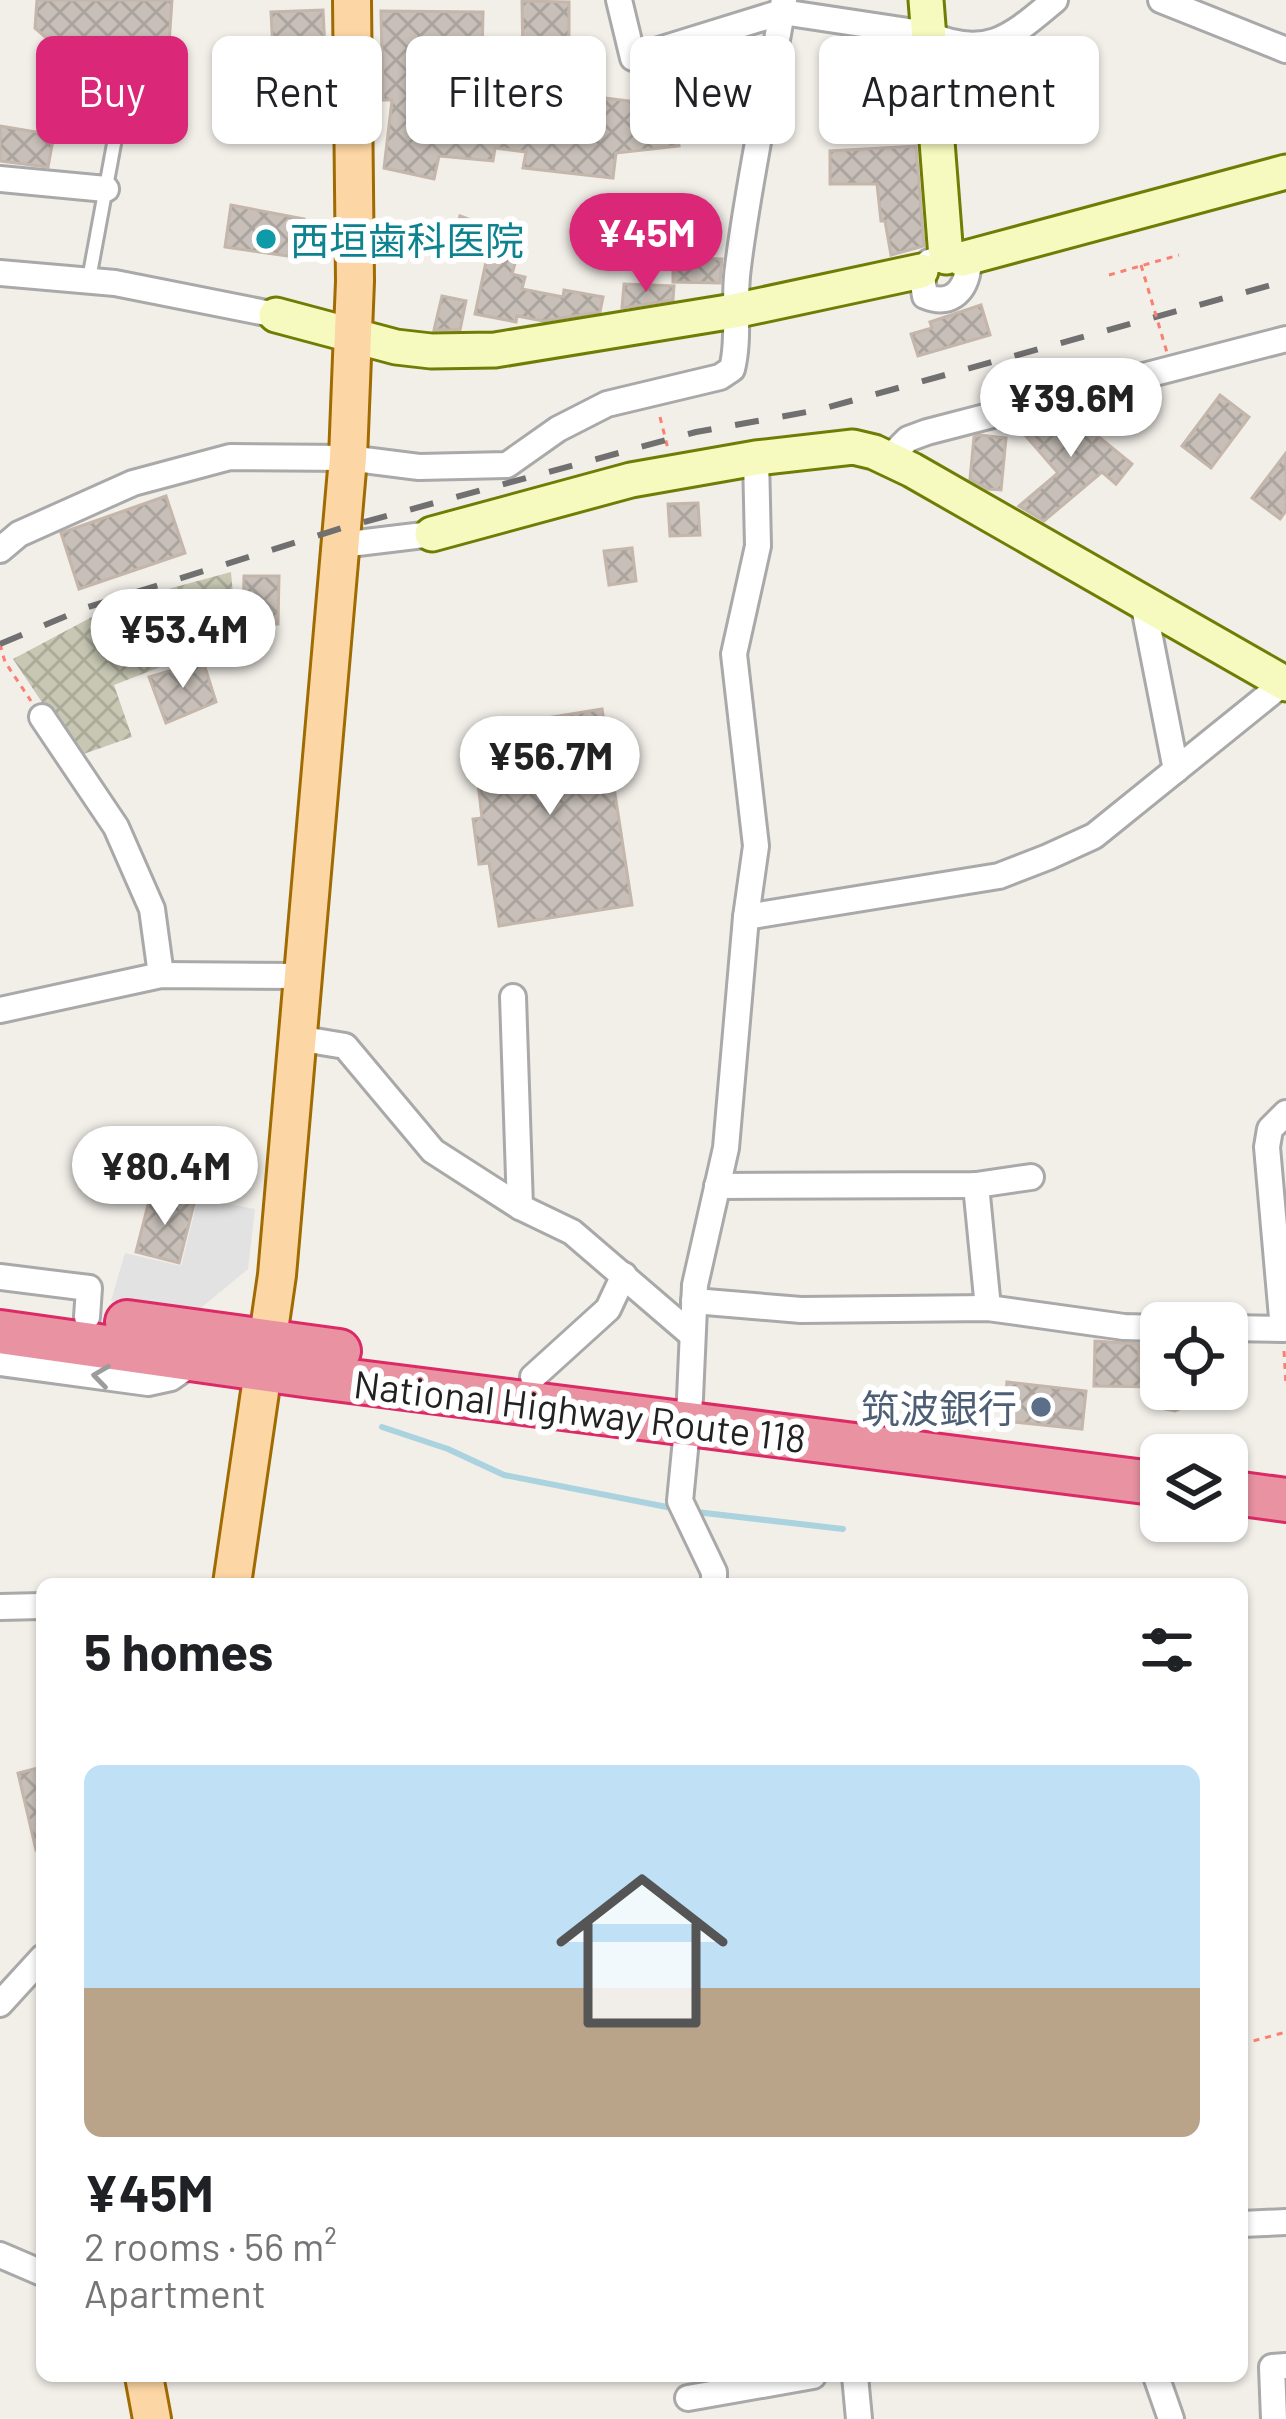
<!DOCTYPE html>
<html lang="en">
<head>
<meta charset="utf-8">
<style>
	:root { --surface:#fff; --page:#f6f6f6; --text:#202124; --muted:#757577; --line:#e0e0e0; --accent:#db2777 }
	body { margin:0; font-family:Barlow,"Noto Sans JP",sans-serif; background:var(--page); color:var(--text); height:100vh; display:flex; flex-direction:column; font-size:45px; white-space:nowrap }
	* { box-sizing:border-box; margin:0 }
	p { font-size:39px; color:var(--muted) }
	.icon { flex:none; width:66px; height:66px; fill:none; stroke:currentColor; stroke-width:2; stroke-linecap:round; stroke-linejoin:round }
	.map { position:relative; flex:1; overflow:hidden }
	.panel { position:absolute; left:36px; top:1578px; width:1212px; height:804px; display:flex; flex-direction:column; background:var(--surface); border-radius:18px; box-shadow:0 3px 9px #0004 }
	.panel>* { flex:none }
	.guide { position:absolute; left:36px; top:36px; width:1215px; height:108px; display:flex; gap:24px }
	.fabs { position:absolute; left:1140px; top:1302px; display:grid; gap:24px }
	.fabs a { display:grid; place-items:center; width:108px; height:108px; border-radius:18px; background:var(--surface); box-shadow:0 3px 9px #0004; font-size:60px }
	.price { position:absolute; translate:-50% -102px; padding:0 27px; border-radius:42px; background:#fff; color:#222; font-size:39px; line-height:78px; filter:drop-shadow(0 3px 6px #0008) }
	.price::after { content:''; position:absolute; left:50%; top:72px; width:36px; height:27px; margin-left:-18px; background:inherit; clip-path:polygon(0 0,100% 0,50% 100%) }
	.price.selected { background:var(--accent); color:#fff }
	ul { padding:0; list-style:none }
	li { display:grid; align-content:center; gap:24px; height:636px; padding:0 48px }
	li+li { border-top:3px solid var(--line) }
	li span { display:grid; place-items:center; height:372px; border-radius:18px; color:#555 }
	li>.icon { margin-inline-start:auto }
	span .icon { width:216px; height:216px; fill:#fffc; stroke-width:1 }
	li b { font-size:51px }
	h2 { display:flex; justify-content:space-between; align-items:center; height:144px; padding:0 48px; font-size:51px }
	.tag { padding:0 42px; border-radius:18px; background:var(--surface); box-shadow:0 3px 9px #0004; font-size:42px; line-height:108px }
	.tag.selected { background:var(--accent); color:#fff }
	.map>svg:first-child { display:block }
	.construction { fill:url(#construction-cross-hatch) }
	.parking { fill:#e2e2e2 }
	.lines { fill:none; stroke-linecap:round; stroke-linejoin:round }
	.stream { stroke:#aad3df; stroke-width:6 }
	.building { fill:url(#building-cross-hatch); stroke:#c4b6ab; stroke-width:3 }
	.lane-casing { stroke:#a9a9a9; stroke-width:18 }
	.street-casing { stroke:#a9a9a9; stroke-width:30 }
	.secondary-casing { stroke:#707d05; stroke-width:39 }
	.primary-casing { stroke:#a06b00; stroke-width:42 }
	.highway-casing { stroke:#dc2a67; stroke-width:48 }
	.path { stroke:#fa8072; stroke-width:3; stroke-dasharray:6 6; stroke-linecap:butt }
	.lane { stroke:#fff; stroke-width:12 }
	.street { stroke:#fff; stroke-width:24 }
	.secondary { stroke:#f7fabf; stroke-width:33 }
	.primary { stroke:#fcd6a4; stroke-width:36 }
	.highway { stroke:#e892a2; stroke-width:42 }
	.rail { stroke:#707070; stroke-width:6; stroke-dasharray:24 24; stroke-linecap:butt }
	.path-bridge { stroke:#fa8072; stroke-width:3; stroke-dasharray:6 6; stroke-linecap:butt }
	.oneway { stroke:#9c9c9c }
	.culture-dot { fill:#0f9aa8; stroke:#fff; stroke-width:4.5 }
	.service-dot { fill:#5c6f8a; stroke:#fff; stroke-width:4.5 }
	.labels { text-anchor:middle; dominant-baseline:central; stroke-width:12; stroke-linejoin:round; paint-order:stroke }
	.culture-label { font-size:39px; fill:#0d838f; stroke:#fff; text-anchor:start }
	.service-label { font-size:39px; fill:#4e5e75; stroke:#fff; text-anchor:end }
	.street-label { font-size:39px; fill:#222; stroke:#fff }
</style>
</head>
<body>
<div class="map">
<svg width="1286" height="2419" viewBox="0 0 1286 2419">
	<defs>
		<pattern id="construction-cross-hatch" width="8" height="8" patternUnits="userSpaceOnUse" patternTransform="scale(3)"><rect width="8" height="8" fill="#c7c7b4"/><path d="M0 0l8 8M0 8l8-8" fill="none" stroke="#abab9a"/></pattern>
		<pattern id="building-cross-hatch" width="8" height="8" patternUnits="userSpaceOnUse" patternTransform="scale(3)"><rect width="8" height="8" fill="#c7bfb8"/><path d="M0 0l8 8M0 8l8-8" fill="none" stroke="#aba49e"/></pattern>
	</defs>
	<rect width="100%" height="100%" fill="#f2efe9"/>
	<path class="construction" d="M231 572 238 649 204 650 114 685 132 737 78 756 13 659 120 602Z"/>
	<path class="parking" d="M198 1198 255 1209 248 1269 196 1312 153 1310 111 1301 125 1253 181 1266Z"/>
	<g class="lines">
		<g class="stream">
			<path d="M382 1427 448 1449 504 1475 677 1509"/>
			<path d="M696 1512 843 1529"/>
		</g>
	</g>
	<g class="building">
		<path d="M37 0H172L167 73 81 68 35 28Z"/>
		<path d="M522 1 569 2V65L516 87 637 102 636 95 672 90 679 146 616 153 613 178 523 168 526 152 495 148 493 161 439 156 434 179 384 168 392 100H383L381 11 483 12 482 59H523Z"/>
		<path d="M323 10 326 69H330L329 102 269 98 271 80 303 83 304 49 273 51 271 12Z"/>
		<path d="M737 85 739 114 713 116 711 87Z"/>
		<path d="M0 126 54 135 48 167 0 161Z"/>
		<path d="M916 146 924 246 891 255 885 221H881L877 184H830V151Z"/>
		<path d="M231 205 304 219 302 231 315 260 225 247Z"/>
		<path d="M460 216 522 239 512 274 525 277 522 289 563 297 564 290 603 297 600 312 543 321 517 316 516 322 475 314 487 257 452 247Z"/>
		<path d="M673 258 722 259 720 283 673 282Z"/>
		<path d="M624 284 674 286 673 300 622 308Z"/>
		<path d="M442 296 466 301 460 330H434Z"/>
		<path d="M981 305 990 335 918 356 911 334 932 328 930 322Z"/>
		<path d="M1220 395 1249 417 1211 468 1182 446Z"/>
		<path d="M1090 410 1094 433 1132 464 1116 484 1102 472 1044 521 1019 506 1058 473 1024 434 1041 420Z"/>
		<path d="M980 435 1006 438 1001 490 988 489 970 479 974 437Z"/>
		<path d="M1286 453V511L1280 519 1252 498Z"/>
		<path d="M166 496 185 553 79 589 61 533Z"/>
		<path d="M698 503 700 535 670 536 668 504Z"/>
		<path d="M632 548 636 581 609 585 604 551Z"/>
		<path d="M244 576H279L278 624H243Z"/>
		<path d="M203 661 216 702 166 723 149 677Z"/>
		<path d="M602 709 632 905 499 926 489 863 479 864 473 819 482 818 472 730Z"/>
		<path d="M151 1193 194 1204 179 1263 136 1252Z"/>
		<path d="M1095 1341 1139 1344V1361L1161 1351V1387L1094 1386Z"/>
		<path d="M1007 1382 1086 1391 1082 1429 1003 1421Z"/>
		<path d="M1155 1389H1203L1194 1402 1175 1411 1155 1407Z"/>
		<path d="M42 1767V1849L36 1850 18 1773Z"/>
	</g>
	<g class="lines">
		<defs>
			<path id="lane" d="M89 279 116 133"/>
			<g id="street">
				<path d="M619 0 633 58 782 12 928 34C987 60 1012 36 1055 0"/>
				<path d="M1161 0 1286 50"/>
				<path d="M0 179 106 189"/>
				<path d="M946 257 962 259 968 270C964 293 949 306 925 296L921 271 929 262Z"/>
				<path d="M0 273 115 283 276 315"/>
				<path d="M889 458 908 439 927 432 1286 339"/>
				<path d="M341 545 432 534"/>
				<path d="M0 550 19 534 133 483 230 457 348 458 419 467 507 465 558 429 607 404 720 377 732 369C740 337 733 301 738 267 749 178 769 89 784 0"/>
				<path d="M1143 602 1176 770"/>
				<path d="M42 717 116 827 152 909 161 975"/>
				<path d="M746 917 999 876 1048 857 1094 836 1286 681"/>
				<path d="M513 997 520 1207"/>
				<path d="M0 1010 161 975 302 976"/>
				<path d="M297 1038 345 1046 433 1151 520 1207 572 1232 692 1335"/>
				<path d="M976 1185 988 1308"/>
				<path d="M717 1186 976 1185 1031 1177"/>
				<path d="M0 1277 89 1288 87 1317"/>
				<path d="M694 1301 801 1310 988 1308 1124 1327 1161 1328"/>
				<path d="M1227 1328 1283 1329 1267 1147 1270 1129 1286 1113"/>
				<path d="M0 1363 148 1383 171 1378 194 1362"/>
				<path d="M533 1377 608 1309 624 1275"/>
				<path d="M714 1584V1572L680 1501 690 1398 695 1285 726 1148 746 917 756 846 734 654 758 546 756 458"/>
				<path d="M0 1607 42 1606"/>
				<path d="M0 2004 42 1958"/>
				<path d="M1242 2224 1286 2222"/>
				<path d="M0 2255 42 2273"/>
				<path d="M855 2376 859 2419"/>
				<path d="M1156 2376 1171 2419"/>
				<path d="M688 2398 813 2376"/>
				<path d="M1274 2419 1272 2367 1286 2366"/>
			</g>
			<g id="secondary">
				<path d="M926 0 946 257"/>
				<path d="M962 259 1286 172"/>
				<path d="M276 315 396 347 431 351 495 350 734 311 921 271"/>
				<path d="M432 534 631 480 756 458 853 447 874 452 912 470 1286 684"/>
			</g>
			<g id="primary">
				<path d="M232 1584 277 1275 348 458 355 281 352 0"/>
				<path d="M144 2376 152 2419"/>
			</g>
			<g id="highway">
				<path d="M127 1322 339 1351"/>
				<path d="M0 1332 311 1376 1161 1484"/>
				<path d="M1227 1492 1286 1500"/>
			</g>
		</defs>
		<use href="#lane" class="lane-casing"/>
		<use href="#street" class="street-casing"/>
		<use href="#secondary" class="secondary-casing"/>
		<use href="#primary" class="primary-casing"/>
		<use href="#highway" class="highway-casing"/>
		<g class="path">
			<path d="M1109 275 1179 255"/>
			<path d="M660 417 668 449"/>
			<path d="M0 644 5 662 31 701"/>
			<path d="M1284 1351 1286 1385"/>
			<path d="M1242 2044 1286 2032"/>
		</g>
		<use href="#lane" class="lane"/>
		<use href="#street" class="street"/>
		<use href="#secondary" class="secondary"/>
		<use href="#primary" class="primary"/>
		<use href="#highway" class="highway"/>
		<path class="rail" d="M0 644 85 608 342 528 696 432 818 410 1286 281"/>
		<path class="path-bridge" d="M1141 265 1168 356"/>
	</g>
	<defs><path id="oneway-chevron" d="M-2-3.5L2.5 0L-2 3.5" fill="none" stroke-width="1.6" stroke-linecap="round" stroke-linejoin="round" transform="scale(3)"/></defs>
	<use class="oneway" href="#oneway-chevron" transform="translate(101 1376) rotate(-172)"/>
	<circle class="culture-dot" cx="266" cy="239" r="12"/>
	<circle class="service-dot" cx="1041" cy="1407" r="12"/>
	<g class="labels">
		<g class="culture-label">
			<text x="290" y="239">西垣歯科医院</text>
		</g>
		<g class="service-label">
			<text x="1017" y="1407">筑波銀行</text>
		</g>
		<g class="street-label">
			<text transform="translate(580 1410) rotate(7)">National Highway Route 118</text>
		</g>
	</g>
</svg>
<div class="fabs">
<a><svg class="icon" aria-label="locate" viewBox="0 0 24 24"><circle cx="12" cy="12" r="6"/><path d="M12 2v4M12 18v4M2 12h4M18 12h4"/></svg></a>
<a><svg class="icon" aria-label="layers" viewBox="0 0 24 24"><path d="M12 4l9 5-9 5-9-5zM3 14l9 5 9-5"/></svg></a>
</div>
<b class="price selected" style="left:646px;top:295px">¥45M</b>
<b class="price" style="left:1071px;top:460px">¥39.6M</b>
<b class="price" style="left:183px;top:691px">¥53.4M</b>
<b class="price" style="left:550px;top:818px">¥56.7M</b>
<b class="price" style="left:165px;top:1228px">¥80.4M</b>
<div class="guide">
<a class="tag selected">Buy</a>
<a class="tag">Rent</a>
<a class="tag">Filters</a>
<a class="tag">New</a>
<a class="tag">Apartment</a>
</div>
<section class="panel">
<h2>5 homes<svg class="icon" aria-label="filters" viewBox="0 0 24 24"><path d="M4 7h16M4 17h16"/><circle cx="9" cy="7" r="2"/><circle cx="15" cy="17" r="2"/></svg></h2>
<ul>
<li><span style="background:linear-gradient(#bfe0f5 60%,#b9a48a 0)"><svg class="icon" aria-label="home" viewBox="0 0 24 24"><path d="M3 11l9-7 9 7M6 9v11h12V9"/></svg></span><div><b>¥45M</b><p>2 rooms · 56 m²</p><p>Apartment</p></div></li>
</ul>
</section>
</div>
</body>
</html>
